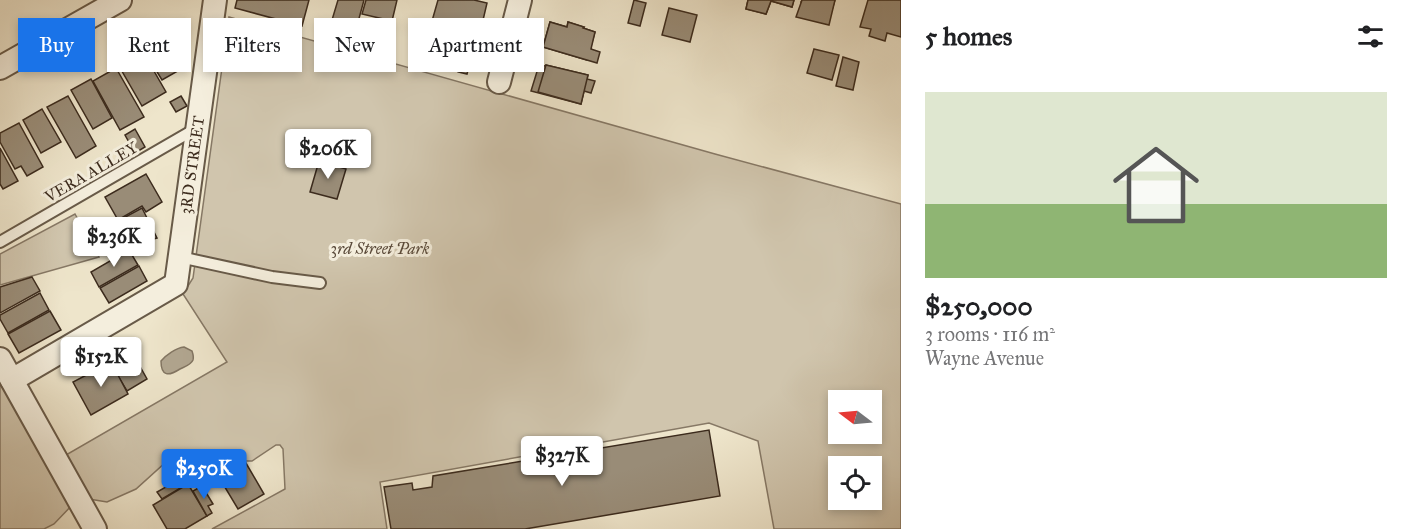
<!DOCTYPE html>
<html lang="en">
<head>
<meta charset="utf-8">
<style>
	:root { --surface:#fff; --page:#f2f2f2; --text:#202124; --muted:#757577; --accent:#1a73e8 }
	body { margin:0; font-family:"IM FELL Great Primer",serif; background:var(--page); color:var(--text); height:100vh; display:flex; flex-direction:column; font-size:22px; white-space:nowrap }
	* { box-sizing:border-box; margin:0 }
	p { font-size:20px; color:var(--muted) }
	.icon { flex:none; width:33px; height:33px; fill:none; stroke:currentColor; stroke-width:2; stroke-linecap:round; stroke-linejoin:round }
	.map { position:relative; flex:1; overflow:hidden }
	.side { display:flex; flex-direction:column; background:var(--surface); width:510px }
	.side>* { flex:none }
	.hud { position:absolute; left:18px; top:18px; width:570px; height:54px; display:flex; gap:12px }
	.needle { width:39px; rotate:286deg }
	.fabs { position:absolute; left:828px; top:390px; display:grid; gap:12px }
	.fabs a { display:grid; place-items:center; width:54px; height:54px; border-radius:0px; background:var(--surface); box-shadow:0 3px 9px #0003; font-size:30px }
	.price { position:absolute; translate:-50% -51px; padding:0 14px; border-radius:6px; background:#fff; color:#222; font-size:20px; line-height:39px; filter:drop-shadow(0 2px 3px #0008) }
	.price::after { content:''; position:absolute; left:50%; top:36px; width:18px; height:14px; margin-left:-9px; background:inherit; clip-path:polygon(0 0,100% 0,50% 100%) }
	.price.on { background:var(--accent); color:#fff }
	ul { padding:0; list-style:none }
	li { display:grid; align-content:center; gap:12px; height:318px; padding:0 24px }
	li span { display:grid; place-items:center; height:186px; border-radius:0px; color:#555 }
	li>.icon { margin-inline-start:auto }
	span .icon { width:108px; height:108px; fill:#fffc; stroke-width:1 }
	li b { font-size:26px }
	h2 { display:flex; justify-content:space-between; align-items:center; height:72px; padding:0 24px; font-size:26px }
	.pill { padding:0 21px; border-radius:0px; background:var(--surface); box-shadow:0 3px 9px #0003; font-size:21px; line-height:54px }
	.pill.on { background:var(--accent); color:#fff }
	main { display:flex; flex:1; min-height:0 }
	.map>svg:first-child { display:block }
	.green { fill:#d0c5ad; stroke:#867865; stroke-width:1.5; fill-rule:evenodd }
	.water { fill:#b1a690; stroke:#827562; stroke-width:1.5 }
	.building { fill:#998c77; stroke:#3c2b1d; stroke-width:1.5 }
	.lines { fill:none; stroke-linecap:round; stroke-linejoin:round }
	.service-casing { stroke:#685a48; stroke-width:14 }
	.minor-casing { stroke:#685a48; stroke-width:26 }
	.service { stroke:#f4eedd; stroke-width:10 }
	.minor { stroke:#f4eedd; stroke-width:22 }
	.labels { text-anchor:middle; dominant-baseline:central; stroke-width:6; stroke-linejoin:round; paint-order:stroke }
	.street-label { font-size:16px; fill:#3c2b1d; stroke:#f4eedd }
	.park-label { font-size:16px; font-style:italic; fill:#5a4a3a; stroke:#f4eedd }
</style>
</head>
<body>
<main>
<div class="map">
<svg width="901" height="529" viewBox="0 0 901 529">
	<rect width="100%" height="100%" fill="#eee5cb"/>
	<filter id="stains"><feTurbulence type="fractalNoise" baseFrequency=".00333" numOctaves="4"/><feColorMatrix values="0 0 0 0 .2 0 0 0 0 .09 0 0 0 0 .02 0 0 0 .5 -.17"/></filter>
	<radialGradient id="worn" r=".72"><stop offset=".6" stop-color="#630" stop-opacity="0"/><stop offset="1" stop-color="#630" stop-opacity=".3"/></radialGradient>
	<g class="green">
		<path d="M229 17 715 154 901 204V529H774L758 441 709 423 380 482 387 529H212L285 489 283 449 280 445H276L252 461H218L201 452 166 462 136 489 107 502 83 498 59 459 227 362 183 294 193 278ZM838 400H872V434H838ZM838 466H872V500H838Z"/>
		<path d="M75 214 99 257 0 285V254Z"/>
		<path d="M0 367 75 502 54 524 44 529H0Z"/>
	</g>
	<path class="water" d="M184 347 192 351C193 354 194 357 193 360 191 365 184 367 180 369 169 376 161 377 161 361 166 355 176 348 184 347Z"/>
	<g class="building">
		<path d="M237 0H309L302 26 235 8Z"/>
		<path d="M338 0H364L354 37 329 30Z"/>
		<path d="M366 0H397L392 21 362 14Z"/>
		<path d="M438 0H474L487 3 480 33 432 21Z"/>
		<path d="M634 0 646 3 640 26 628 23Z"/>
		<path d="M748 0H794L792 7 771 1 766 14 746 9Z"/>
		<path d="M748 0H794L792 7 771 1 766 14 746 9Z"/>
		<path d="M802 0H835L832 10 801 2Z"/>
		<path d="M802 0H835L829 25 796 17Z"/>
		<path d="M868 0H901V37L887 33 885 41 869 36 871 29 860 27Z"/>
		<path d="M669 8 697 15 690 42 662 35Z"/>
		<path d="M550 22 567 27 568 22 584 27 583 28 595 32 587 60 543 47Z"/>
		<path d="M550 22 567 27 568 22 584 27 583 28 595 32 591 49 600 52 597 63 543 47Z"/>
		<path d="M168 27 190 64 162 80 140 44Z"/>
		<path d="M427 29 466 39 458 70 418 60Z"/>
		<path d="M427 29 466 39 465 44 474 47 467 74 458 72V70L418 60 419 56 412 55 416 39 424 40Z"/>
		<path d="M814 49 839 55 832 80 807 73Z"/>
		<path d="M143 52 166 92 142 106 119 66Z"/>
		<path d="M843 57 859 62 853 90 836 86Z"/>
		<path d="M539 65 545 66 546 65 588 75 587 79 595 81 591 93 584 91 581 104 531 91Z"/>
		<path d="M546 65 588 75 581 104 538 92Z"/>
		<path d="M116 68 144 117 120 130 93 81Z"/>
		<path d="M91 79 112 118 93 129 71 90Z"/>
		<path d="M68 96 96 146 76 158 47 107Z"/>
		<path d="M181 96 187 106 176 112 170 102Z"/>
		<path d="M42 109 61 142 41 153 23 120Z"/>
		<path d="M19 123 43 167 27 176 21 166 15 169 0 142V133Z"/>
		<path d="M135 129 145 147 135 153 125 135Z"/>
		<path d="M0 148 18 181 3 189 0 184Z"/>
		<path d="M319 161 346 169 337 199 310 192Z"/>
		<path d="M146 174 162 202 146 212 142 206 118 220 105 197Z"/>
		<path d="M142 208 157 238 112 251 101 230Z"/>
		<path d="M129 250 138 265 99 287 91 272Z"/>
		<path d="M139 266 147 281 109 303 100 288Z"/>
		<path d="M32 277 40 291 0 313V287Z"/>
		<path d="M40 293 49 310 8 333 0 319V315Z"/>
		<path d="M50 311 61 330 19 353 8 334Z"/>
		<path d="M133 354 147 379 127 391 112 366Z"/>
		<path d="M111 362 128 394 91 415 73 382Z"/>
		<path d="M709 430 720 496 525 529H391L384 487 412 483 413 490 432 487 433 476Z"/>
		<path d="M243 458 264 494 238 509 217 474Z"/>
		<path d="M180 479 184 486 162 499 157 492Z"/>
		<path d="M188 484 207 516 185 529H167L153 505Z"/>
		<path d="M202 486 213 504 208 506 212 513 207 516 193 491Z"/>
	</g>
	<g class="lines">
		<defs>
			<g id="service">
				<path d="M0 242 197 128"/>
				<path d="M180 257 272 277 320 283"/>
			</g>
			<g id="minor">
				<path d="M0 68 120 0"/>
				<path d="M499 82 520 0"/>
				<path d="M0 359 95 529"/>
				<path d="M12 380 176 284 215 0"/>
			</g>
		</defs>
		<use href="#service" class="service-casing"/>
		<use href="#minor" class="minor-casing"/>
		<use href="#service" class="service"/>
		<use href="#minor" class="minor"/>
	</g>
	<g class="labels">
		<g class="street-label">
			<text transform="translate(192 165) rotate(-82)">3RD STREET</text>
			<text transform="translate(91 172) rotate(-30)">VERA ALLEY</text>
		</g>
		<g class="park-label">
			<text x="380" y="248">3rd Street Park</text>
		</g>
	</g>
	<rect width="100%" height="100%" filter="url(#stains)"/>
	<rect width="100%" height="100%" fill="url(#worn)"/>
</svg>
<div class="fabs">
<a><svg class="needle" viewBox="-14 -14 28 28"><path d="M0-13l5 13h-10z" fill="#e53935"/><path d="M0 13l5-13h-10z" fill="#757577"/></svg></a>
<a><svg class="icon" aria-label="locate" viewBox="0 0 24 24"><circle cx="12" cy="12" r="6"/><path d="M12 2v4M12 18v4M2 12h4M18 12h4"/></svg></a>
</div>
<b class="price" style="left:328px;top:180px">$206K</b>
<b class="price" style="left:114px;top:268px">$236K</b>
<b class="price" style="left:101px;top:388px">$152K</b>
<b class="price" style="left:562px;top:487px">$327K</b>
<b class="price on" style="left:204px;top:500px">$250K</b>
<div class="hud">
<a class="pill on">Buy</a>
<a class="pill">Rent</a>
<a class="pill">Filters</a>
<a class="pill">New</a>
<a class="pill">Apartment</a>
</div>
</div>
<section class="side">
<h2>5 homes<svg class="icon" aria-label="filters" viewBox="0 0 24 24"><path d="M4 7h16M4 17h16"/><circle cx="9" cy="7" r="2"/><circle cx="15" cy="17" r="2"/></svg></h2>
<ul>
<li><span style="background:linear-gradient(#dfe7d0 60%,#8fb573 0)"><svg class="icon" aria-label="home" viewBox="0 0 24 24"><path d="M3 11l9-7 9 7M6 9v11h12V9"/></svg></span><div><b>$250,000</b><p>3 rooms · 116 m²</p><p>Wayne Avenue</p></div></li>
</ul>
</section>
</main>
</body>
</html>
